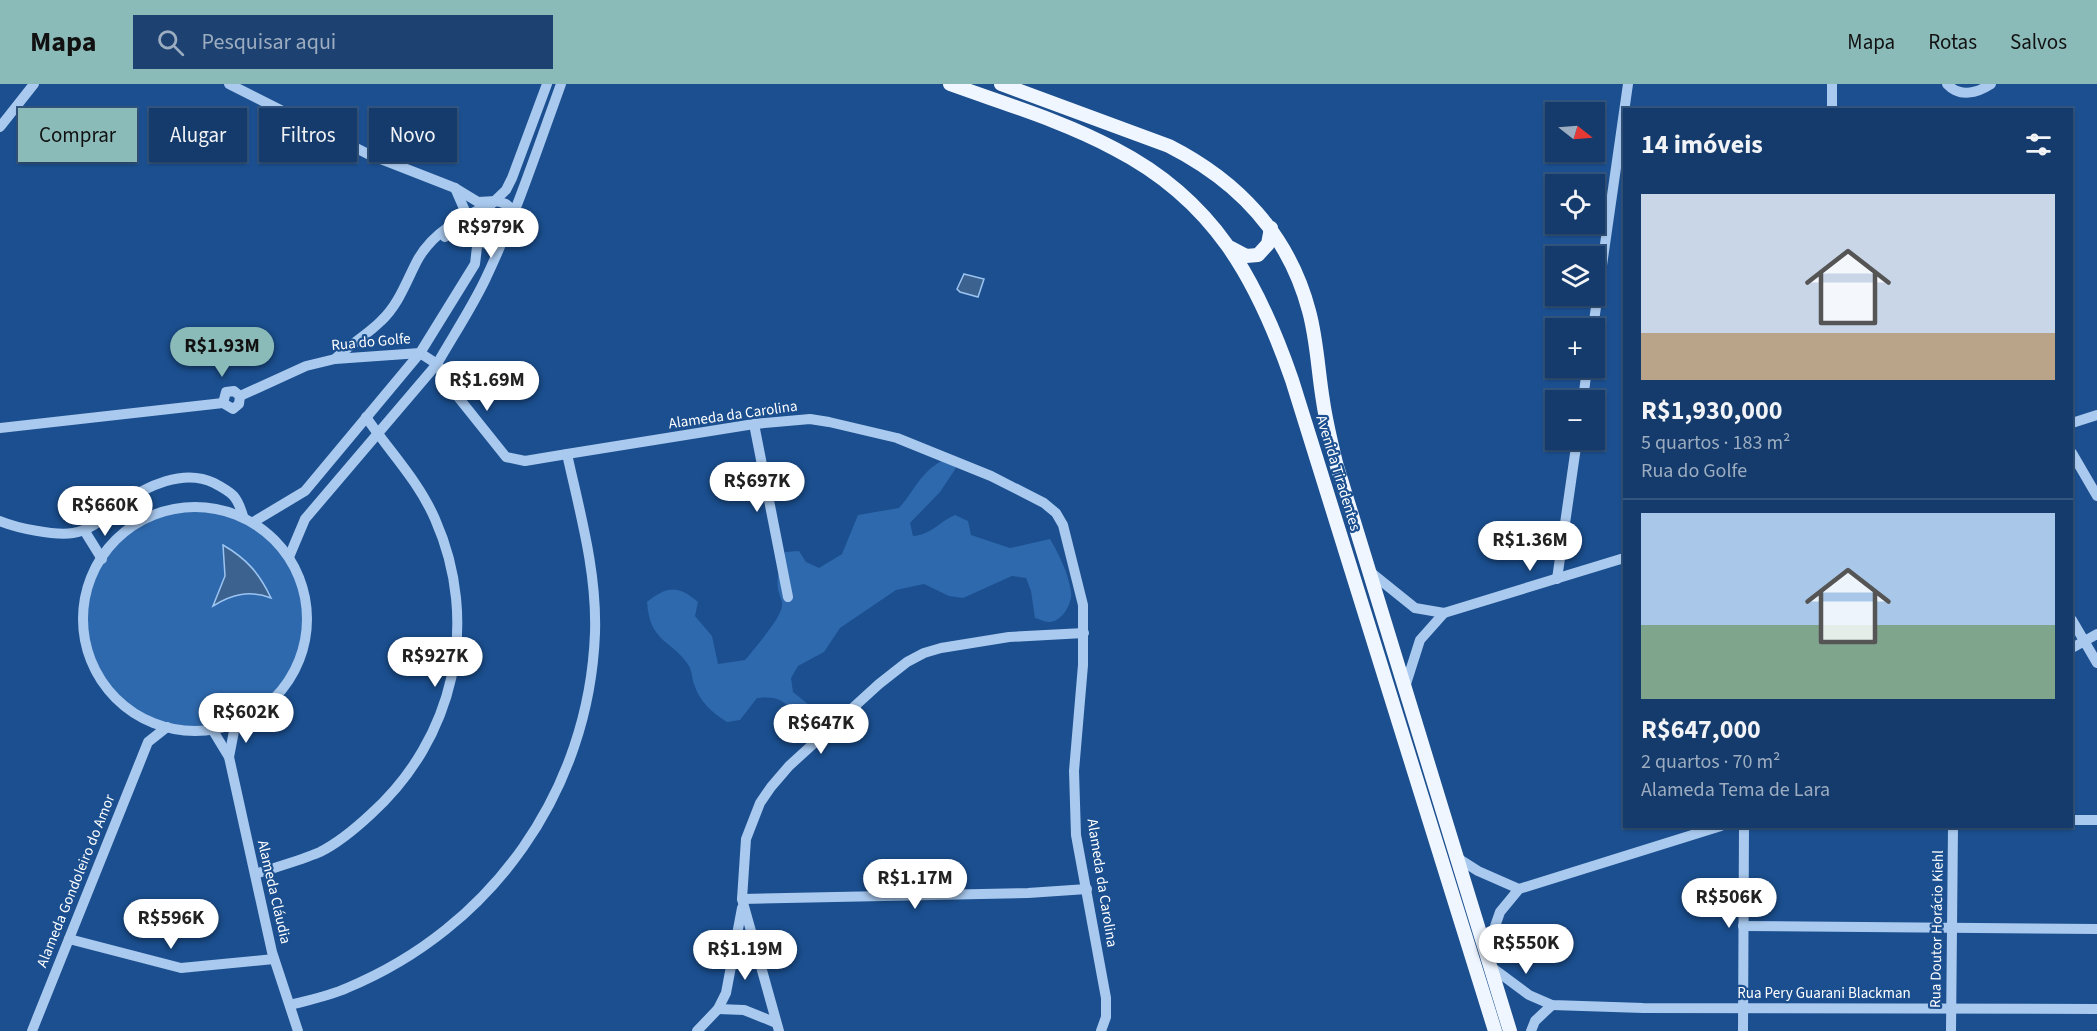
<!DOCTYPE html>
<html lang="pt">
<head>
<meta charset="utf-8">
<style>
	:root { --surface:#143b6b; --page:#1d4271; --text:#f1f3f6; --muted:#9dadc1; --line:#33557e; --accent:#8bbbb9 }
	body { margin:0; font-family:"Source Sans 3",sans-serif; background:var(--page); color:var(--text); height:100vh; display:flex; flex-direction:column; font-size:22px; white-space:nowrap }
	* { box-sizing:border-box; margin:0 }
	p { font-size:20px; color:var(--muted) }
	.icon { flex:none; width:33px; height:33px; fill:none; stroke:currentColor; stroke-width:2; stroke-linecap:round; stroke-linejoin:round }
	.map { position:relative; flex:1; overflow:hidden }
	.panel { position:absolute; left:1623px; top:24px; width:450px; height:720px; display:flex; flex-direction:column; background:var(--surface); border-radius:0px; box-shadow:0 2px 4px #0004,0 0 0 2px var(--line) }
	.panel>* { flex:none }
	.guide { position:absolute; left:18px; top:24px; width:570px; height:54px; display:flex; gap:12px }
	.needle { width:39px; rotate:107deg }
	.fabs { position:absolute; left:1545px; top:18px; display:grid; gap:12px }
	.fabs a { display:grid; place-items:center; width:60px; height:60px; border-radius:0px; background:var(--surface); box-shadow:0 2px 4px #0004,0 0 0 2px var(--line); font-size:30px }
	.price { position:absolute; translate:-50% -51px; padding:0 14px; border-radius:21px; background:#fff; color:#222; font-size:20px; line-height:39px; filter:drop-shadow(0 2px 3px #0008) }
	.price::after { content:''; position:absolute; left:50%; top:36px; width:18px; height:14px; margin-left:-9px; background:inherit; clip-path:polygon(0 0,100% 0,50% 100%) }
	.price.current { background:var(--accent); color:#111 }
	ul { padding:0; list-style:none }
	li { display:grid; align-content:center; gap:12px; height:318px; padding:0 18px }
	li+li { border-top:2px solid var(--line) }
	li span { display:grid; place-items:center; height:186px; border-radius:0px; color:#555 }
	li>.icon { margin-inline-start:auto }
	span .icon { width:108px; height:108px; fill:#fffc; stroke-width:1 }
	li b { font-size:26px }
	h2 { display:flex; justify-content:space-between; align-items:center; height:72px; padding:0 18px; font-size:26px }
	.chip { padding:0 21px; border-radius:0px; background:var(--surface); box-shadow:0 2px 4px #0004,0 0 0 2px var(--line); font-size:21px; line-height:54px }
	.chip.current { background:var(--accent); color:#111 }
	header { display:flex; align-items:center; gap:36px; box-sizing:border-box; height:84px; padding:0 30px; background:var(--accent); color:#111 }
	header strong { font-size:28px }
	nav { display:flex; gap:33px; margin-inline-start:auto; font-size:21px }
	.search { width:420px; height:54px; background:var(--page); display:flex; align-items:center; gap:15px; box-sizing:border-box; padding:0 21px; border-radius:0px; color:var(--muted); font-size:22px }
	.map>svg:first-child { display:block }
	.green { fill:#2e69ad }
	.water { fill:#3c6290; stroke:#9cc4f0; stroke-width:1.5 }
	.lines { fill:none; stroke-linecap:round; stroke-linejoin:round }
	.minor { stroke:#a9c9ee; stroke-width:10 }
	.major { stroke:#f0f6ff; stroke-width:14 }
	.labels { text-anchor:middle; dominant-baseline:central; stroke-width:4.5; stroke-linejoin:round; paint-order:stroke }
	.street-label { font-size:15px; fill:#fff; stroke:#1b4f8f }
</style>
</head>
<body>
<header>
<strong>Mapa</strong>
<div class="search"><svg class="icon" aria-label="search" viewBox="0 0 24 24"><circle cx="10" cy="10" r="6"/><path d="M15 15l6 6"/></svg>Pesquisar aqui</div>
<nav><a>Mapa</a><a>Rotas</a><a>Salvos</a></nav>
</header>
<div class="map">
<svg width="2097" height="947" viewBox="0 0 2097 947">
	<rect width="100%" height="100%" fill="#1b4f8f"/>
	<g class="green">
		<path d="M946 375 956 384 940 408 910 439 913 452C931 451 939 438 955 431L968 437 971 451 1010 464 1050 455C1059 470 1068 489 1071 507 1073 519 1062 538 1049 538 1045 538 1039 535 1035 534L1031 507 1026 494 1012 492 963 514 949 512 924 500 896 506 840 544 824 568 798 582 791 594 793 608 815 626 806 636C782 624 790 611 757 614L740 636 727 638C711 628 700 618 694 600 692 595 692 587 689 582 672 555 650 560 647 518 667 502 678 501 698 518L695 532 712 552 718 580 745 576C754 565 781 534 782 522 783 517 779 511 778 505 776 492 781 480 785 468L799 467 806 478 819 484 842 470 858 431 899 424C915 406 922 385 946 375Z"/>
		<circle cx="195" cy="535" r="108"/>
	</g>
	<g class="water">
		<path d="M964 190 984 195 978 213 960 208 957 205Z"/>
		<path d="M223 461C247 475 259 489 271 514 250 506 232 510 213 522L225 492Z"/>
	</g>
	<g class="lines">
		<g class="minor">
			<path d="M229 0 368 70 455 104 478 118 496 117"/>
			<path d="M1947 0C1960 14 1977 9 1991 0"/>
			<path d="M1832 26V0"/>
			<path d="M0 43 34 0"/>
			<path d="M455 104 469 136"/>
			<path d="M445 153C482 132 474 173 502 157"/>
			<path d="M1593 244 1628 0"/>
			<path d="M335 275C349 261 367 251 381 237 399 220 406 198 417 177 434 145 466 132 497 117L506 120 514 127"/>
			<path d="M240 312 306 282 335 275 420 269 437 280 450 303 506 373 525 377 567 370"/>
			<path d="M1583 316 1587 284"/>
			<path d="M223 319 226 308 234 307 240 312"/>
			<path d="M2072 339 2097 331"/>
			<path d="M754 340 788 513"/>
			<path d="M0 344 223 319 233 325 239 320 240 312"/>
			<path d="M2072 369 2097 412"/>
			<circle cx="195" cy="535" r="112"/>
			<path d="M0 437C17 444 55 452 73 449 92 446 106 432 120 421 146 402 184 384 214 399 233 409 237 412 243 432"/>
			<path d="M255 437 305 407 420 269 475 180 479 146 484 127 506 106 512 94 547 0"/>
			<path d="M84 446 102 475"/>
			<path d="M289 473 305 435 437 280C453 252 471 225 485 196 515 133 537 66 561 0"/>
			<path d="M1369 487 1415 524 1444 529 1624 474"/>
			<path d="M1557 495 1577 356"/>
			<path d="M2072 536 2097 579"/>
			<path d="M2072 564 2097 550"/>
			<path d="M1405 603 1420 556 1444 529"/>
			<path d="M212 645 229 673 272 868 298 947"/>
			<path d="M229 673 235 642"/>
			<path d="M2072 736H2097"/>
			<path d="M1456 773 1478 787 1519 805"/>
			<path d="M255 790C276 783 299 777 320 768 338 759 356 744 371 730 454 655 481 539 435 435 418 396 389 367 366 333"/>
			<path d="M742 815 1028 809 1087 805"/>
			<path d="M1743 842 2097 845"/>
			<path d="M69 855 181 884 274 875"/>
			<path d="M1486 868 1500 828 1519 805 1721 742"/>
			<path d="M1490 882 1529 911 1552 921 1643 924 2097 925"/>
			<path d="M290 921C309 916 329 912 347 904 492 844 589 707 595 549 597 488 580 429 567 370L754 340 810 335 829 338 897 354 991 392 1044 419 1056 429 1063 441 1083 521V581L1074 687 1076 751 1106 914V933L1101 947"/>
			<path d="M718 925 744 926 774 938"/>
			<path d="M32 947 148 658 167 643"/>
			<path d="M697 947 718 925 726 909 742 824"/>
			<path d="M779 947 742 815 746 755 760 719 771 703 789 682 879 600 907 578 924 569 941 564 1009 553 1084 549"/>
			<path d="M1531 947 1535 937 1552 921"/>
			<path d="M1743 947 1744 742"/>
			<path d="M1951 947 1953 742"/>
		</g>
		<g class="major">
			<path d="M950 0C1005 20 1063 37 1115 65 1214 116 1257 195 1292 296L1495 947"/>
			<path d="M1001 0 1169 62C1238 97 1289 151 1309 227 1317 256 1318 287 1323 317 1326 338 1331 358 1336 379L1510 947"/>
			<path d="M1231 164 1246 172 1258 171 1268 160 1271 144"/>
		</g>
	</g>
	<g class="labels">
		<g class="street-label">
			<text transform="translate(371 258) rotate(-5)">Rua do Golfe</text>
			<text transform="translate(733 331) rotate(-8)">Alameda da Carolina</text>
			<text transform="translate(1338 389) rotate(73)">Avenida Tiradentes</text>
			<text transform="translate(76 797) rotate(-68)">Alameda Gondoleiro do Amor</text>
			<text transform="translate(1102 799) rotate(81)">Alameda da Carolina</text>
			<text transform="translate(274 808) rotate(77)">Alameda Cláudia</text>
			<text transform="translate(1937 845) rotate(-89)">Rua Doutor Horácio Kiehl</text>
			<text x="1824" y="909">Rua Pery Guarani Blackman</text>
		</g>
	</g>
</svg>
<div class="fabs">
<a><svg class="needle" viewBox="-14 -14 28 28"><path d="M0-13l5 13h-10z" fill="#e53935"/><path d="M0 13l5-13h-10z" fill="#9dadc1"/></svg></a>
<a><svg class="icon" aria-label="locate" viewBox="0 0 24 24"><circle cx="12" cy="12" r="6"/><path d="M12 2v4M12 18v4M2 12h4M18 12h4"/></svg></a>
<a><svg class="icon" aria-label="layers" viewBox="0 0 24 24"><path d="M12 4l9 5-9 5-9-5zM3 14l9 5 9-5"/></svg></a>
<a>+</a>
<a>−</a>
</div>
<b class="price" style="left:491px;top:175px">R$979K</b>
<b class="price current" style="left:222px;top:294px">R$1.93M</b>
<b class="price" style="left:487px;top:328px">R$1.69M</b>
<b class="price" style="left:757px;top:429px">R$697K</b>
<b class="price" style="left:105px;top:453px">R$660K</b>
<b class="price" style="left:1530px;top:488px">R$1.36M</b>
<b class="price" style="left:435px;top:604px">R$927K</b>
<b class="price" style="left:246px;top:660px">R$602K</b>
<b class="price" style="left:821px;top:671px">R$647K</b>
<b class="price" style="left:915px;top:826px">R$1.17M</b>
<b class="price" style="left:1729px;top:845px">R$506K</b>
<b class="price" style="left:171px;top:866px">R$596K</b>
<b class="price" style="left:1526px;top:891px">R$550K</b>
<b class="price" style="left:745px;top:897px">R$1.19M</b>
<div class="guide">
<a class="chip current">Comprar</a>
<a class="chip">Alugar</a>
<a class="chip">Filtros</a>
<a class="chip">Novo</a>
</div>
<section class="panel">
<h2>14 imóveis<svg class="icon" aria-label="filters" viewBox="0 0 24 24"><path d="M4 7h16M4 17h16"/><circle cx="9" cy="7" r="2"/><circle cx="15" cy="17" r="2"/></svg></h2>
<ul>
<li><span style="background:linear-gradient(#c9d6e8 75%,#b9a48a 0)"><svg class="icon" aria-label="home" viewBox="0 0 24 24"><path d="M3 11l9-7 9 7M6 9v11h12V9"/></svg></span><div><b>R$1,930,000</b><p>5 quartos · 183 m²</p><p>Rua do Golfe</p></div></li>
<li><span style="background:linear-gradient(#a9c7e8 60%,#7fa58c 0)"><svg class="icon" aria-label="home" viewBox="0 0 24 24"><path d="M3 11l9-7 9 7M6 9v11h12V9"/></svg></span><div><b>R$647,000</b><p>2 quartos · 70 m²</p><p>Alameda Tema de Lara</p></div></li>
</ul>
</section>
</div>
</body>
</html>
